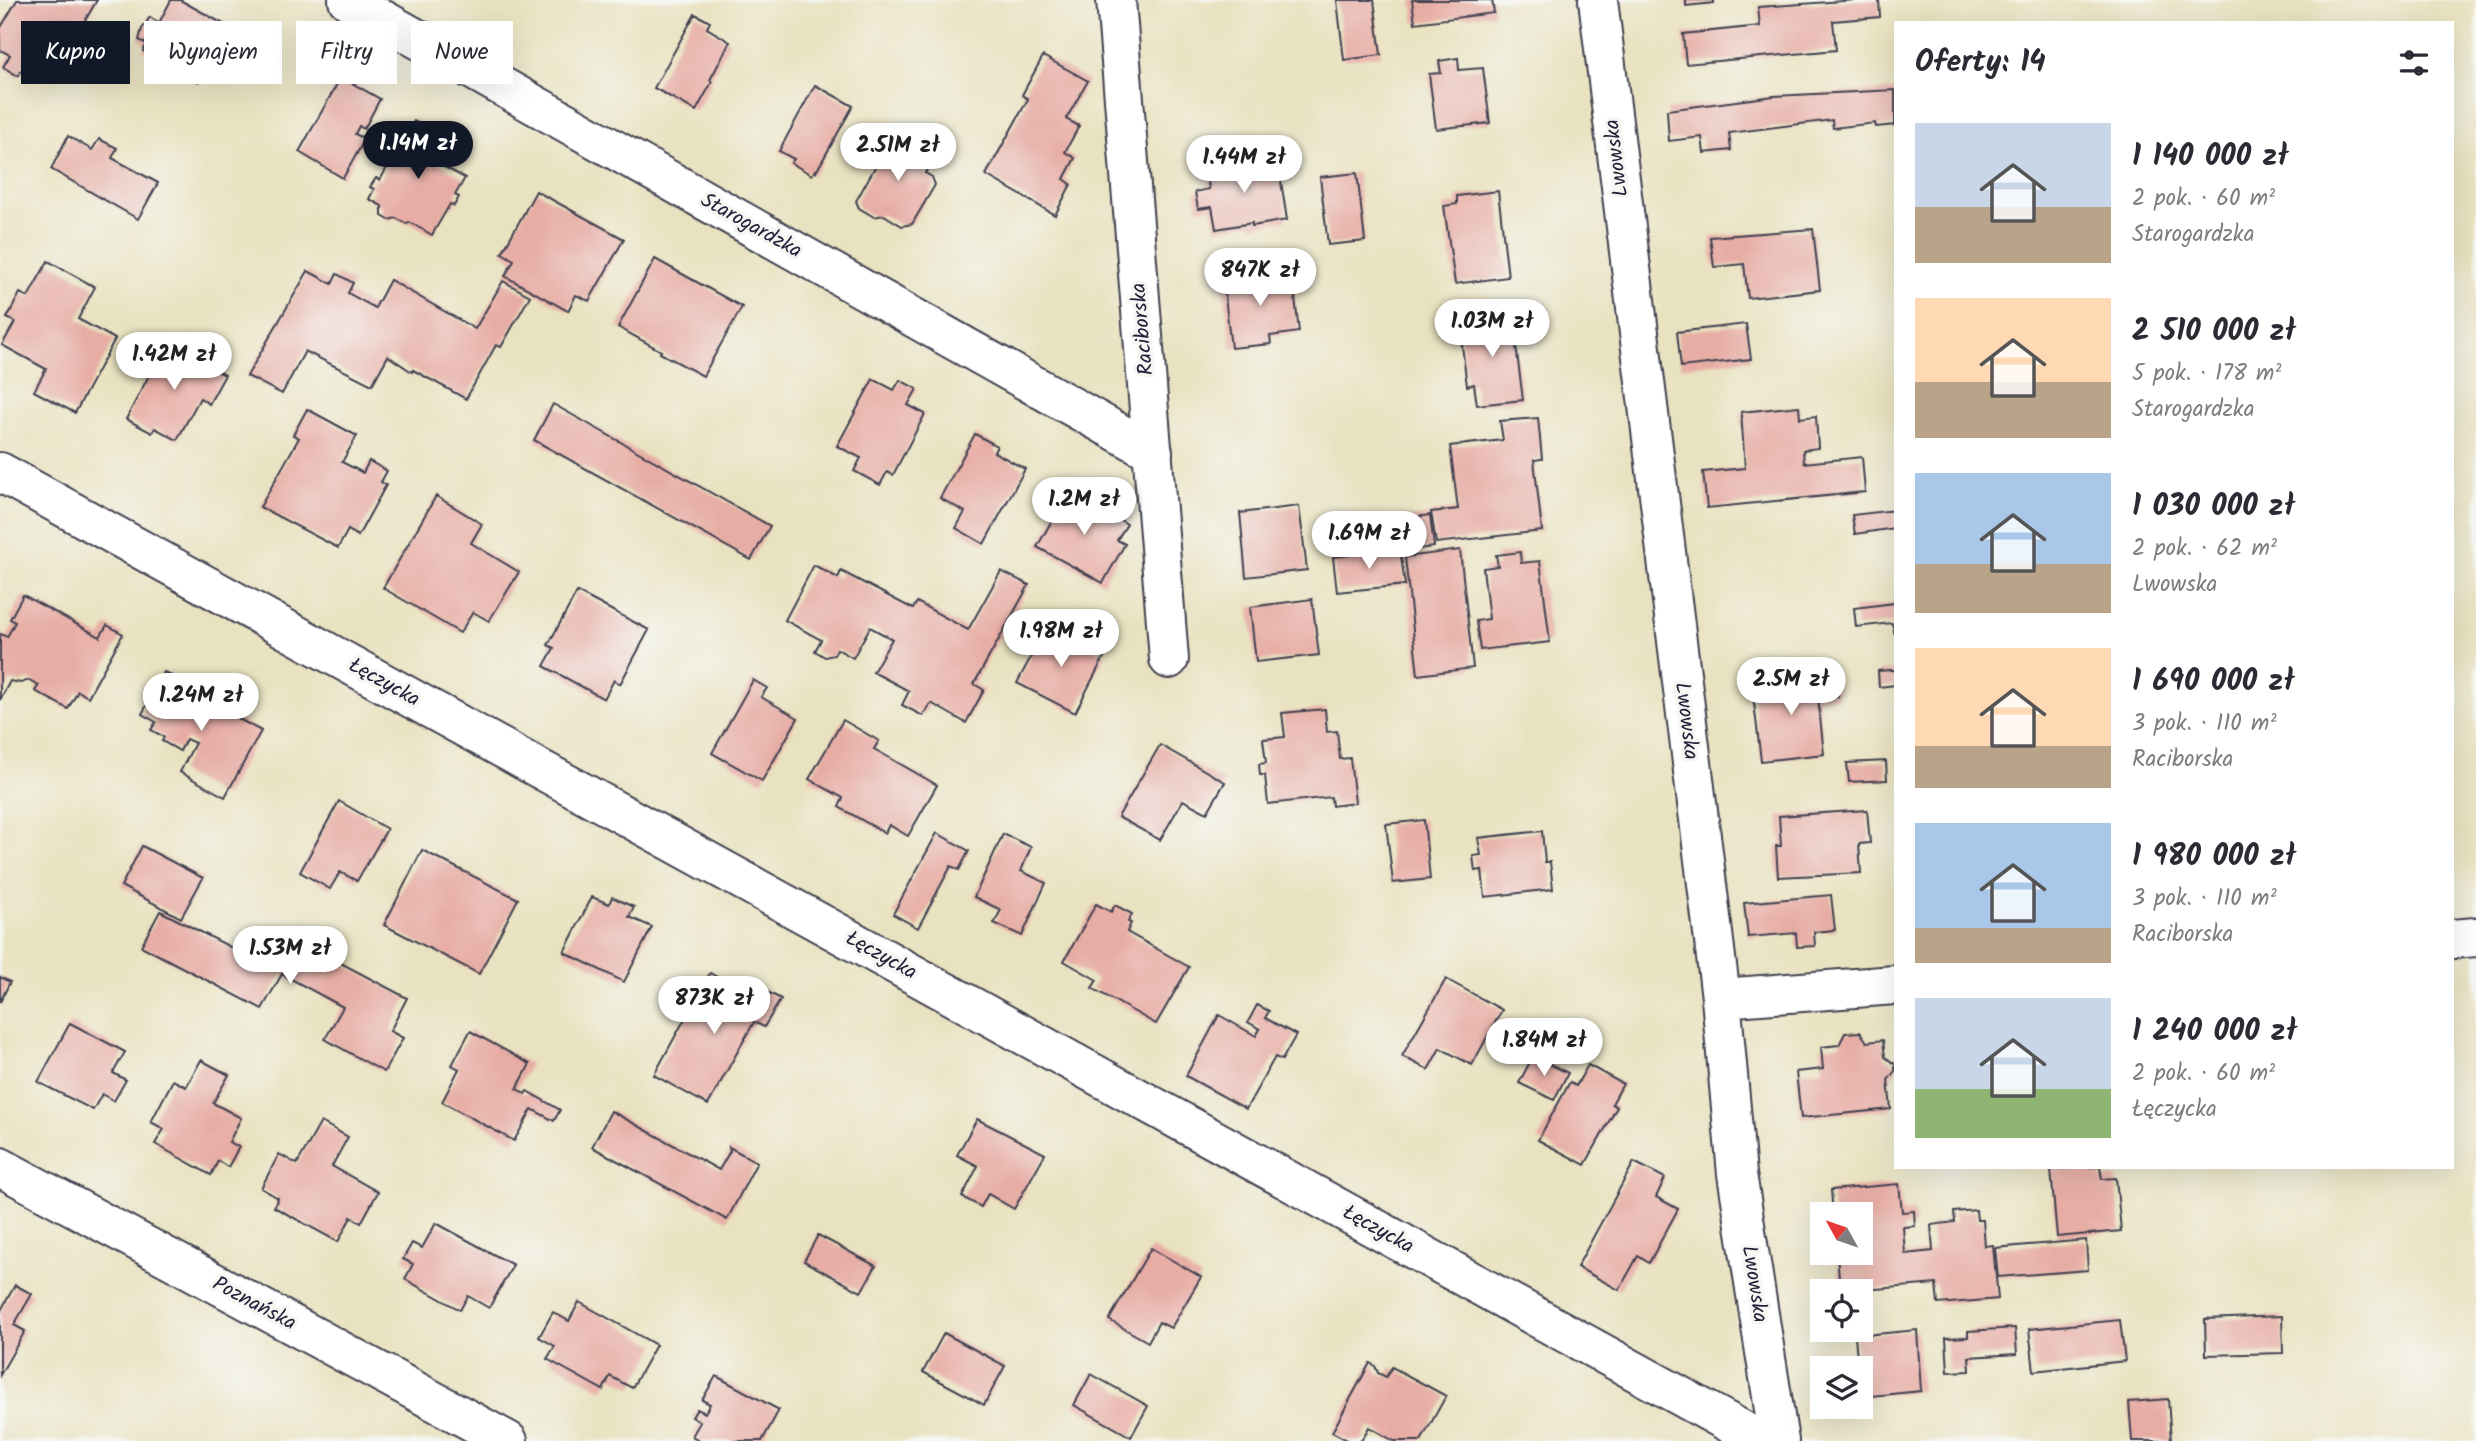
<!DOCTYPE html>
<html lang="pl">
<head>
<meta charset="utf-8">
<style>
	:root { --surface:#fff; --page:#f2f2f3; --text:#2b2b33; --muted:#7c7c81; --accent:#111827 }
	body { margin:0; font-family:Kalam,sans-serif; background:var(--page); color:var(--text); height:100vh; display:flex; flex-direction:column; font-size:26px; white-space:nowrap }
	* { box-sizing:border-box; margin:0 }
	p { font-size:23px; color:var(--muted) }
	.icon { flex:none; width:38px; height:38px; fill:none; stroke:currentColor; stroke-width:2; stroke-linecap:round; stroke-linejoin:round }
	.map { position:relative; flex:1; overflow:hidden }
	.sheet { position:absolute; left:1894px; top:21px; width:560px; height:1148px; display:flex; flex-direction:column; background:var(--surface); border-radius:0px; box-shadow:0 7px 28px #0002 }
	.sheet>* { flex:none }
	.hud { position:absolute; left:21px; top:21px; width:665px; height:63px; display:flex; gap:14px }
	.needle { width:46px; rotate:310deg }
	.controls { position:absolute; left:1810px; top:1202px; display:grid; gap:14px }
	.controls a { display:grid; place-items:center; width:63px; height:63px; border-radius:0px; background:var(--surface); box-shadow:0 7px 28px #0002; font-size:35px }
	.price { position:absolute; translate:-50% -60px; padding:0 16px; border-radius:24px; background:#fff; color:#222; font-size:23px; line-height:46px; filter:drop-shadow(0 2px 4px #0008) }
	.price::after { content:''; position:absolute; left:50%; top:42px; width:21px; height:16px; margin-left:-10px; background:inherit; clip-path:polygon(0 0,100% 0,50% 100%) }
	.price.selected { background:var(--accent); color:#fff }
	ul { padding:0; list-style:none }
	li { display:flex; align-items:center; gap:21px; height:175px; padding:0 21px }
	li span { display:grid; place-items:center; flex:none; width:196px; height:140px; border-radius:0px; color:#555 }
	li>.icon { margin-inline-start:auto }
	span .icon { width:84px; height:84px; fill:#fffc; stroke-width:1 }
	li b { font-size:30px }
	h2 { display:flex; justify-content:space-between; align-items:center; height:84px; padding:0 21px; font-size:30px }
	.tag { padding:0 24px; border-radius:0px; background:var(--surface); box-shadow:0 7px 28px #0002; font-size:24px; line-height:63px }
	.tag.selected { background:var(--accent); color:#fff }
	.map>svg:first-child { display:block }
	.building { fill:#e7ada5 }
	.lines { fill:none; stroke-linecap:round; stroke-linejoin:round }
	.street-casing { stroke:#403f4f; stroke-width:42 }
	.street { stroke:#fff; stroke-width:38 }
	.labels { text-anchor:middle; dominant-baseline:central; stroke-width:7; stroke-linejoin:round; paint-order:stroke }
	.street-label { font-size:21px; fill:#22223b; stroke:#f6f6f2 }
</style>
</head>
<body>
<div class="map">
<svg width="2476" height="1441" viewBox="0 0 2476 1441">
	<rect width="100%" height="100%" fill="#f6f6f2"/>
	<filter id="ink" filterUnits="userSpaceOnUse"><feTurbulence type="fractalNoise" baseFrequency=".0143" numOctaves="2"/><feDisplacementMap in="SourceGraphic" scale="14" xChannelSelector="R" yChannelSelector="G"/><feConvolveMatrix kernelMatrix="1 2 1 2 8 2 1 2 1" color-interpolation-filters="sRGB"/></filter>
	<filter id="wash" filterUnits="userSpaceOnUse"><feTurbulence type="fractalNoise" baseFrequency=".00686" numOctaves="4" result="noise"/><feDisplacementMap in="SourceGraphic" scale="28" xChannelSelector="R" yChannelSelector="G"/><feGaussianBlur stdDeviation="1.57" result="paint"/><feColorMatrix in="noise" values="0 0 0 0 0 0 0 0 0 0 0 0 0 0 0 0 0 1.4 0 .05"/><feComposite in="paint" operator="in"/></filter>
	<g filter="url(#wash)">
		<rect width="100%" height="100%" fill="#e9e2c0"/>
		<g id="blocks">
			<g class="building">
				<path d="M17 0H97L51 79 25 64 18 76 3 67 10 55 0 50V29Z"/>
				<path d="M171 0H180L229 27 198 82 143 51 147 44 139 40 142 29 150 17 159 23Z"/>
				<path d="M1337 0H1374L1381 55 1344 60Z"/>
				<path d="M1412 0H1492L1494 13 1415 23Z"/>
				<path d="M1686 0H1714V3L1686 6Z"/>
				<path d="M1857 0H1879L1880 17 1833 21 1836 50 1686 64 1683 34 1760 26 1758 7Z"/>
				<path d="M695 14 710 22 707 28 730 42 710 80 712 82 696 111 654 88Z"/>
				<path d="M1043 56 1088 81 1066 119 1079 126 1065 152 1075 158 1064 179 1071 184 1055 215 986 175 1028 99 1022 95Z"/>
				<path d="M1458 58 1459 70 1483 68 1490 123 1436 129 1429 74 1441 73 1439 61Z"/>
				<path d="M341 77 380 99 364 129 359 126 355 134 365 139 343 178 299 152Z"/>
				<path d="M815 85 853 106 816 172 815 170 812 175 791 163 794 159 779 151Z"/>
				<path d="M1895 90V125L1876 127 1875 123 1833 128 1832 120 1729 133 1731 150 1704 153 1702 137 1669 141 1667 110 1774 96Z"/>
				<path d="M414 121 450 141 437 163 465 178 455 195 459 197 454 206 450 204 432 235 409 222 407 224 396 218 389 220 382 216V206L369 199 374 189 370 187 376 178 380 180Z"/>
				<path d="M894 133 935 156 925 173 932 177 935 185 912 224 902 226 884 215 874 217 859 208 856 201Z"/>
				<path d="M68 136 92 150 99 139 117 148 112 158 158 183 138 219 51 169Z"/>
				<path d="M1278 162 1287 220 1252 226V223L1216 229 1212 207 1198 209 1195 192 1209 189 1206 170 1251 163V166Z"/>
				<path d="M1357 173 1365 241 1328 245 1320 177Z"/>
				<path d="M536 191 624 239 589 301 576 295 568 311 505 276 514 260 502 253Z"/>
				<path d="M1498 191 1508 277 1455 284 1444 206 1457 204V196Z"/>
				<path d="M1813 229 1820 290 1748 298 1744 264 1714 267 1710 237Z"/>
				<path d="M655 259 742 307 703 376 660 353 661 351 618 327Z"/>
				<path d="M48 261 95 287 78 319 115 339 75 413 34 391 46 369 2 345 15 322 7 318 20 293 28 297Z"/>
				<path d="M308 271 332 284 337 274 353 283 348 293 375 308 390 280 475 329 503 281 530 296 501 347 496 345 466 399 413 370 412 372 388 356 372 385 305 351 282 394 247 376Z"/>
				<path d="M1292 272 1299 332 1270 336 1271 344 1231 348 1223 279Z"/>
				<path d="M1512 314 1523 400 1477 405 1474 384 1467 386 1459 321Z"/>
				<path d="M1746 324 1751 359 1681 367 1677 332Z"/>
				<path d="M166 343 225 375 209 404 200 398 177 440 155 428 152 433 126 419Z"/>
				<path d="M873 379 894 390 900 380 917 389 908 405 925 414 893 475 887 472 880 485 854 471 861 458 837 446Z"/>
				<path d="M553 404 770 526 751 560 534 440Z"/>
				<path d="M1799 406 1800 418 1816 416 1818 448 1803 450 1804 463 1862 457 1865 492 1707 508 1703 472 1745 468 1741 412Z"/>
				<path d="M307 409 357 436 342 462 363 473 369 461 387 471 381 482 386 485 358 536 348 530 338 548 260 507 299 438 293 435Z"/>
				<path d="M1538 418 1542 459 1534 460 1542 531 1436 543 1431 512 1458 509 1450 446 1503 440 1500 421Z"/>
				<path d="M975 434 997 446 994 452 1025 469 984 544 956 528 965 512 940 498Z"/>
				<path d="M1069 490 1127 524 1117 540 1125 544 1103 583 1037 547Z"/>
				<path d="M436 496 482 524 471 543 519 572 489 621 473 612 460 633 383 588Z"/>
				<path d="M1299 506 1307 570 1246 577 1240 513Z"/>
				<path d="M1895 510V528L1855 534 1852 515Z"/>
				<path d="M1430 515 1434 547 1403 551 1399 519Z"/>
				<path d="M1400 549 1405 585 1337 592 1333 557Z"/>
				<path d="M1460 550 1473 668 1418 675 1405 557Z"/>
				<path d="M1520 552 1521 563 1540 561 1550 642 1480 650 1476 621 1489 619 1483 568 1498 566 1496 555Z"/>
				<path d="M814 565 838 578 841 571 913 609 917 602 968 630 1001 571 1029 585 974 684 984 690 966 723 931 703 923 716 902 705 909 691 873 672 892 639 870 627 853 658 837 649 834 655 825 657 815 651 821 640 785 620Z"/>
				<path d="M577 592 649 630 620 684 614 680 604 699 544 666 554 648 548 645Z"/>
				<path d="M23 595 100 637 107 625 123 634 88 697 78 691 68 709 35 691 39 685 29 680 21 683 10 681 0 700V636L1 634 7 637 15 622 10 619Z"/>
				<path d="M1312 599 1319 655 1256 662 1250 607Z"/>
				<path d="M1895 603V635L1892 623 1856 627 1854 608Z"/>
				<path d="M1048 625 1105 655 1075 713 1017 683Z"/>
				<path d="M1890 670H1895V685L1879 687 1878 671Z"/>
				<path d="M164 672 218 701 215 706 261 731 225 797 180 772 195 743 186 739 180 751 162 741 164 737 151 730 156 722 142 714Z"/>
				<path d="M1836 676 1838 697 1818 698 1824 754 1761 761 1752 686Z"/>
				<path d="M753 680 767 688 761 697 798 718 762 781 712 753Z"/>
				<path d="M1325 709 1327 732 1337 731 1340 759 1350 758 1355 803 1332 806 1331 797 1268 804 1265 775H1260L1259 764 1266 763 1263 739 1285 737 1282 713Z"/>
				<path d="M843 720 879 741 874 749 937 785 908 836 889 825 885 833 839 807 843 798 809 779Z"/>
				<path d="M1160 745 1225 782 1207 813 1183 800 1160 840 1118 817Z"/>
				<path d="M1886 761 1887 780 1849 782 1847 763Z"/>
				<path d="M339 801 387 829 357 881 340 872 330 889 300 872Z"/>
				<path d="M1867 810 1870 843 1859 844 1861 873 1778 877 1776 846H1781L1779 816Z"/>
				<path d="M1424 820 1430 879 1393 883 1386 824Z"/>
				<path d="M1542 831 1545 862H1550L1553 889 1485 897 1482 870 1475 871 1473 856 1481 855 1478 838Z"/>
				<path d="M937 833 969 851 959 870 951 866 918 928 893 914Z"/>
				<path d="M1003 834 1031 847 1021 871 1046 883 1022 936 994 923 1001 910 974 897Z"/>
				<path d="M142 846 203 878 181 918 121 886Z"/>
				<path d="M422 850 518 899 479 974 384 925Z"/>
				<path d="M1831 895 1835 930 1814 932 1815 946 1797 947 1796 933 1748 937 1744 903Z"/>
				<path d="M592 897 609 904 612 897 634 907 629 917 652 927 624 982 564 952Z"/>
				<path d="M1096 904 1111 912 1115 905 1132 914 1128 922 1131 923 1127 932 1189 967 1156 1024 1092 988 1097 980 1064 961Z"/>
				<path d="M160 911 269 967 282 945 313 961 317 954 338 965 339 962 407 998 390 1031 403 1038 384 1072 325 1039 343 1007 282 974 262 1009 141 946Z"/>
				<path d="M710 973 737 988 743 979 781 999 764 1027 754 1022 708 1105 654 1075Z"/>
				<path d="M0 977 10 982 0 1002Z"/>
				<path d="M1446 979 1502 1010 1472 1065 1440 1048 1428 1070 1402 1056Z"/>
				<path d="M1257 1005 1269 1011 1265 1018 1296 1035 1282 1060 1275 1057 1246 1109 1186 1076 1219 1015 1256 1036 1260 1029 1248 1022Z"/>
				<path d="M70 1023 125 1052 113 1073 126 1080 114 1101 102 1094 93 1110 38 1082Z"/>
				<path d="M470 1031 530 1064 517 1089 525 1094 527 1091 560 1110 554 1121 532 1109 514 1141 442 1102 459 1069 452 1065Z"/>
				<path d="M1860 1032 1867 1042 1883 1040 1885 1057 1895 1064V1071L1888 1080 1891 1109 1801 1118 1796 1072 1823 1069 1821 1047 1839 1045 1845 1033Z"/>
				<path d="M1533 1056 1568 1073 1554 1100 1519 1083Z"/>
				<path d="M201 1060 229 1075 213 1103 241 1118 229 1142 239 1147 228 1167 218 1161 211 1175 155 1144 164 1129 151 1122 173 1080 186 1087Z"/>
				<path d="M1588 1065 1623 1084 1612 1104 1617 1107 1585 1165 1538 1140 1570 1082 1576 1086Z"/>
				<path d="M611 1111 719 1170 730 1151 729 1147 757 1162 727 1220 592 1147Z"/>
				<path d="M977 1119 1045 1154 1014 1209 988 1194 981 1207 962 1197 978 1166 957 1155Z"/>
				<path d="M321 1122 348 1137 332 1166 378 1192 361 1223 351 1217 338 1242 274 1207 278 1198 261 1188 279 1154 297 1164Z"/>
				<path d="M1634 1162 1665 1178 1656 1197 1678 1209 1649 1263 1638 1256 1619 1290 1577 1267Z"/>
				<path d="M2077 1167H2100L2102 1179 2116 1178 2121 1231 2057 1237 2051 1170Z"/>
				<path d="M1899 1184 1902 1212 1914 1211 1915 1226 1903 1227 1905 1254 1933 1251 1931 1225 1955 1222 1954 1212 1976 1210 1977 1220H1983L1985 1246 1993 1245 1998 1299 1938 1304 1936 1284 1840 1292 1837 1253H1860V1214H1833L1831 1190Z"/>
				<path d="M436 1223 513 1265 489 1308 468 1296 460 1310 405 1279 413 1264 403 1259 412 1243 422 1248Z"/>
				<path d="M818 1235 876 1266 861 1292 804 1261Z"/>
				<path d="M2086 1240 2088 1270 1998 1277 1995 1248Z"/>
				<path d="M1151 1248 1201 1277 1171 1328 1159 1322 1148 1342 1109 1320Z"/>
				<path d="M15 1285 32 1294 14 1325 25 1331 0 1375V1312Z"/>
				<path d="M579 1302 656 1345 632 1388 610 1376 603 1390 547 1359 555 1346 539 1337 553 1312 569 1321Z"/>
				<path d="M2282 1316 2283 1353 2206 1355 2205 1319Z"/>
				<path d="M2120 1320 2125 1361 2034 1371 2029 1329Z"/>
				<path d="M2015 1328 2017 1354 1969 1357 1970 1371 1948 1372 1946 1338 1968 1337V1331Z"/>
				<path d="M1917 1330 1921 1391 1861 1397 1860 1368H1858L1855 1336Z"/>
				<path d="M944 1333 1005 1366 984 1405 923 1372Z"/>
				<path d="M1370 1363 1375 1366 1378 1373 1386 1377 1392 1367 1446 1396 1421 1441H1394L1369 1427 1361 1441H1349L1332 1432Z"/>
				<path d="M1091 1374 1148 1406 1131 1437 1074 1405Z"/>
				<path d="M716 1376 779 1410 762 1441H701L692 1436 700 1422 692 1417 697 1409 705 1413 710 1404 702 1400Z"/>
				<path d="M2168 1399 2171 1441H2132L2129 1402Z"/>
			</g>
		</g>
	</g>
	<g filter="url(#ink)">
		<use href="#blocks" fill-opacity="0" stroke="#403f4f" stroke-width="2"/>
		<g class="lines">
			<defs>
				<g id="street">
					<path d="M348 0 1153 452"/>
					<path d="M1116 0 1169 659"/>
					<path d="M1598 0 1721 998 1737 1174 1779 1441"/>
					<path d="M0 472 1762 1441"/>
					<path d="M2452 939 2476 937"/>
					<path d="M1721 998 1895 985"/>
					<path d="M0 1167 508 1441"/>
				</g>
			</defs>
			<use href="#street" class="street-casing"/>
			<use href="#street" class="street"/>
		</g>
	</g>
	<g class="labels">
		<g class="street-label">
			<text transform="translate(1617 158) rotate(-97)">Lwowska</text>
			<text transform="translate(751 226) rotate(29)">Starogardzka</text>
			<text transform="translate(1143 329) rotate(-95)">Raciborska</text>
			<text transform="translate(384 683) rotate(29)">Łęczycka</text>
			<text transform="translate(1686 721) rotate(83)">Lwowska</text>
			<text transform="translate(881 956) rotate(29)">Łęczycka</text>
			<text transform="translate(1378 1230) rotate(29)">Łęczycka</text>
			<text transform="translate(1754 1284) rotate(81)">Lwowska</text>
			<text transform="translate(254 1304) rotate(28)">Poznańska</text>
		</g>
	</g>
</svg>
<div class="controls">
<a><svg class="needle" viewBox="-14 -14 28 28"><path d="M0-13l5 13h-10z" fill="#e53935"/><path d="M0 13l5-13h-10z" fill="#7c7c81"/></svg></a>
<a><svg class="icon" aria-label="locate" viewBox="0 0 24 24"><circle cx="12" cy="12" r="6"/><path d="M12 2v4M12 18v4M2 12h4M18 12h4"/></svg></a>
<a><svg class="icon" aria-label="layers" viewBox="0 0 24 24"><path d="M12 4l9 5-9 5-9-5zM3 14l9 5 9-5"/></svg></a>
</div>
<b class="price selected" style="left:418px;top:181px">1.14M zł</b>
<b class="price" style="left:898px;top:183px">2.51M zł</b>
<b class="price" style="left:1244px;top:195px">1.44M zł</b>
<b class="price" style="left:1260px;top:308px">847K zł</b>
<b class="price" style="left:1492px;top:359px">1.03M zł</b>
<b class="price" style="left:174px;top:392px">1.42M zł</b>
<b class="price" style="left:1084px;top:537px">1.2M zł</b>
<b class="price" style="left:1369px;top:571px">1.69M zł</b>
<b class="price" style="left:1061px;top:669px">1.98M zł</b>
<b class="price" style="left:1791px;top:717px">2.5M zł</b>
<b class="price" style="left:201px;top:733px">1.24M zł</b>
<b class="price" style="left:290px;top:986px">1.53M zł</b>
<b class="price" style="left:714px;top:1036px">873K zł</b>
<b class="price" style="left:1544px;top:1078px">1.84M zł</b>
<div class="hud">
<a class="tag selected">Kupno</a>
<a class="tag">Wynajem</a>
<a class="tag">Filtry</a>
<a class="tag">Nowe</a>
</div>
<section class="sheet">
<h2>Oferty: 14<svg class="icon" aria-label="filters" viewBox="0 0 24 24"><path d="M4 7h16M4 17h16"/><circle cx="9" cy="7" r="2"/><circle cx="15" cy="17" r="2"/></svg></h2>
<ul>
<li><span style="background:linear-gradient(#c9d6e8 60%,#b9a48a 0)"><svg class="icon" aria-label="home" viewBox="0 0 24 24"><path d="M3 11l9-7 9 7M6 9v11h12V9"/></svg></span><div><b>1 140 000 zł</b><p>2 pok. · 60 m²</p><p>Starogardzka</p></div></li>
<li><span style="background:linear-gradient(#ffd9b3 60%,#b9a48a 0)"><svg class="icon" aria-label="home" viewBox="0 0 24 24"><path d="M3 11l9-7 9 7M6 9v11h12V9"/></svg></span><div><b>2 510 000 zł</b><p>5 pok. · 178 m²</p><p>Starogardzka</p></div></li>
<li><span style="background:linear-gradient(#a9c7e8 65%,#b9a48a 0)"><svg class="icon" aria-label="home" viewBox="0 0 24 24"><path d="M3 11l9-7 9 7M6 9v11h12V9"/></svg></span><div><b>1 030 000 zł</b><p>2 pok. · 62 m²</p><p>Lwowska</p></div></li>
<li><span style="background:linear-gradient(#ffd9b3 70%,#b9a48a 0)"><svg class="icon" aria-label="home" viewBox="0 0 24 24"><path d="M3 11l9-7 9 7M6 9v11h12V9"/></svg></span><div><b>1 690 000 zł</b><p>3 pok. · 110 m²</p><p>Raciborska</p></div></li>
<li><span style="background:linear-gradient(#a9c7e8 75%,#b9a48a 0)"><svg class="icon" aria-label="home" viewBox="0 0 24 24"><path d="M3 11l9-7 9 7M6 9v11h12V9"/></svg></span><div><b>1 980 000 zł</b><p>3 pok. · 110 m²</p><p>Raciborska</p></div></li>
<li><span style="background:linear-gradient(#c9d6e8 65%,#8fb573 0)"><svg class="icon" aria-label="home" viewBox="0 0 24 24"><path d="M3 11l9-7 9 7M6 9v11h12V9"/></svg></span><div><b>1 240 000 zł</b><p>2 pok. · 60 m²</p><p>Łęczycka</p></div></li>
</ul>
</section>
</div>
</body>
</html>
